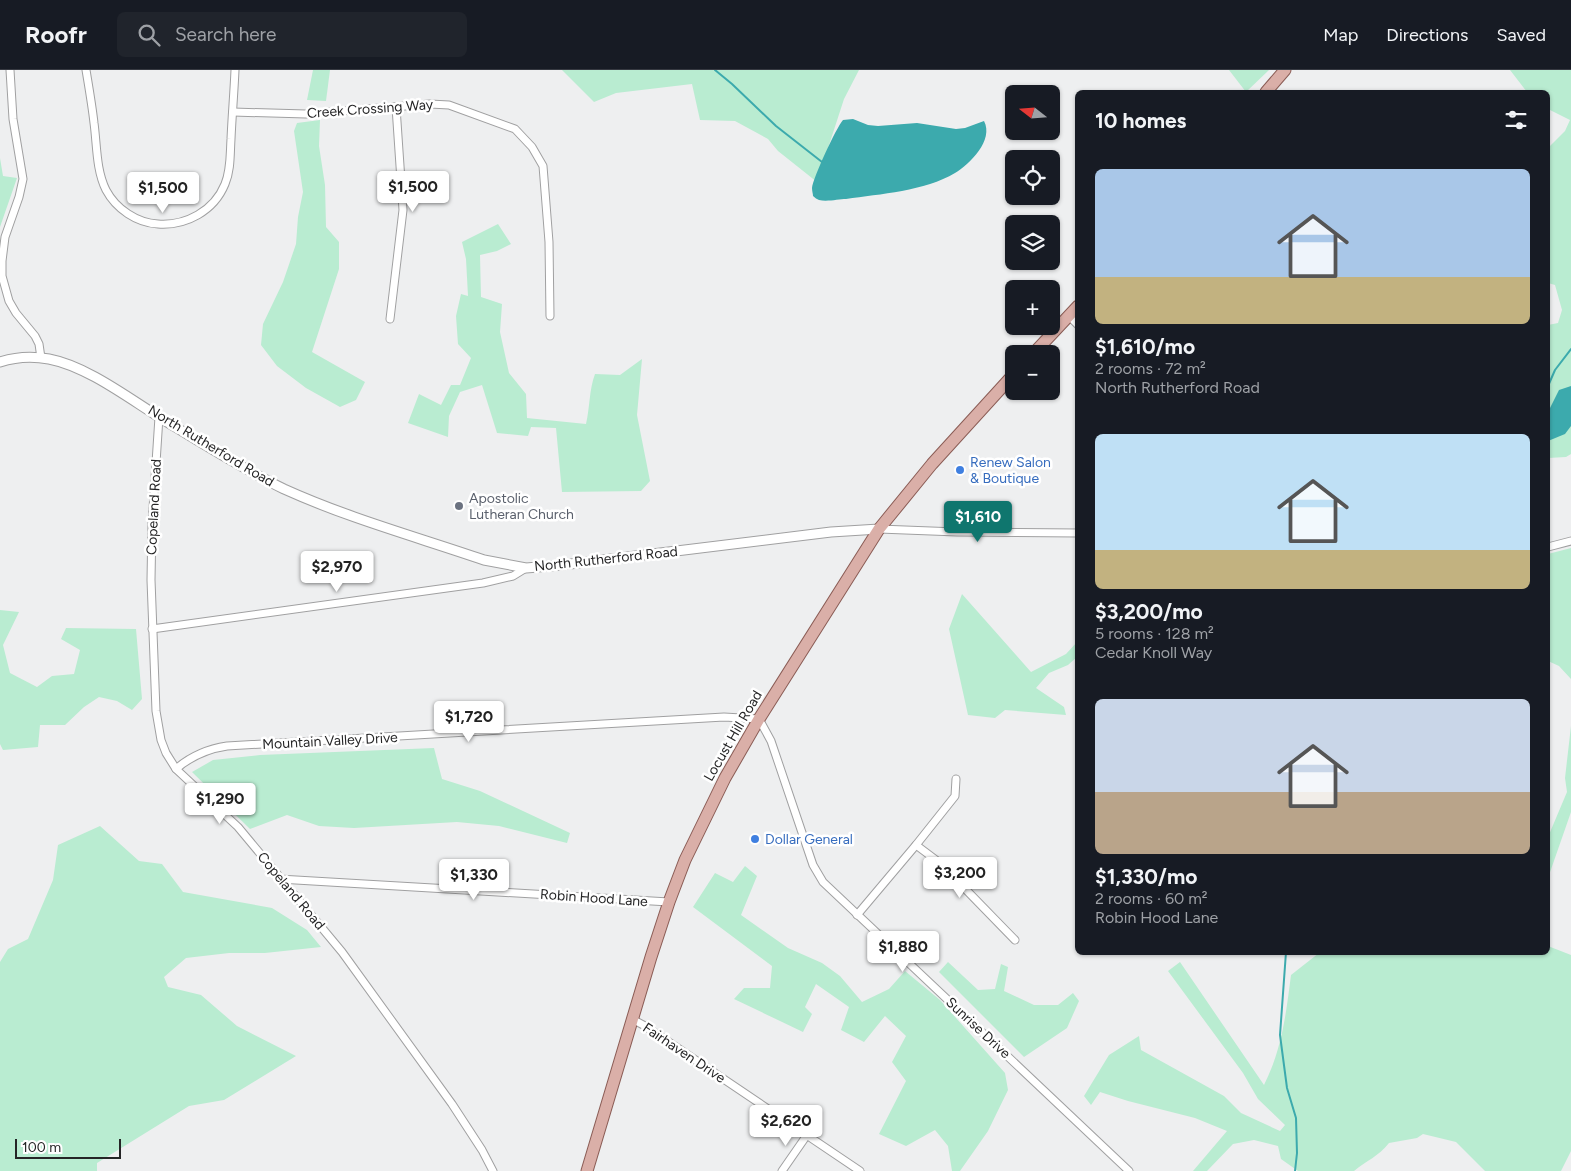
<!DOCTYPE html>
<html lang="en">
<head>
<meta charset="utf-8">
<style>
	:root { --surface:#171b24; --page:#20242c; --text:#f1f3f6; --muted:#9ea1a6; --line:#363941; --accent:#0f766e }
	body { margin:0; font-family:Figtree,sans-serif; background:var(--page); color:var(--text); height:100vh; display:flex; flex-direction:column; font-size:19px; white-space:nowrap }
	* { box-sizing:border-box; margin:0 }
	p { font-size:16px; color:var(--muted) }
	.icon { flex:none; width:28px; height:28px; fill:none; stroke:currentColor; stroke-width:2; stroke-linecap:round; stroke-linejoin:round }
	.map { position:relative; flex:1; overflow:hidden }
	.panel { position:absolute; left:1075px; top:20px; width:475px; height:865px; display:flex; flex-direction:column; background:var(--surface); border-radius:8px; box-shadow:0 1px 4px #0004 }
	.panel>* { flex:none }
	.needle { width:32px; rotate:287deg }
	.controls { position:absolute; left:1005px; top:15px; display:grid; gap:10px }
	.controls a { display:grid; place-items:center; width:55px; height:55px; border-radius:8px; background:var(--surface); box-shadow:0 1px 4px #0004; font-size:25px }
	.scale { position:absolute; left:15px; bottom:12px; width:106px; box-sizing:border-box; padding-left:5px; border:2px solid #252526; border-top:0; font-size:14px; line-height:18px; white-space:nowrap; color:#252526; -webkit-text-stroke:4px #fff; paint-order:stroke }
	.price { position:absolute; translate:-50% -42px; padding:0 11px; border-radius:5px; background:#fff; color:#222; font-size:16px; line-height:32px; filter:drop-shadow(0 1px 2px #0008) }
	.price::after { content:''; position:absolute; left:50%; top:30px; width:15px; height:11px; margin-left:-8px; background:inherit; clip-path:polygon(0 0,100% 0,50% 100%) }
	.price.selected { background:var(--accent); color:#fff }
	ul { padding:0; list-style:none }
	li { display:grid; align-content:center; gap:10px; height:265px; padding:0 20px }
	li span { display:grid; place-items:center; height:155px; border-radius:8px; color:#555 }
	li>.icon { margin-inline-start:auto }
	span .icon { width:90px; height:90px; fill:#fffc; stroke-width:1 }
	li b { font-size:21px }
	h2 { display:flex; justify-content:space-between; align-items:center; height:60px; padding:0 20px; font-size:21px }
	header { display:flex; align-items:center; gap:30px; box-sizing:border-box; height:70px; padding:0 25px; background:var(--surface); border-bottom:1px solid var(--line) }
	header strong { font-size:24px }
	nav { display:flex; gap:28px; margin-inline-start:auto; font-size:18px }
	.search { width:350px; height:45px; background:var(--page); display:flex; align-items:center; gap:12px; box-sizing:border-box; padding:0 18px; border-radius:8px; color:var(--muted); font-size:19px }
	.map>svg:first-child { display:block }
	.green { fill:#b9ecd1 }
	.water { fill:#3caaad }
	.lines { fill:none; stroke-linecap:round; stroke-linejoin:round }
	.stream { stroke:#3caaad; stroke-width:2 }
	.minor-casing { stroke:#a0a0a1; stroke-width:9 }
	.tertiary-casing { stroke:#a0a0a1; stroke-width:11 }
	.primary-casing { stroke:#8a5c55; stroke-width:13 }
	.minor { stroke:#fff; stroke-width:7 }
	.tertiary { stroke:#fff; stroke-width:9 }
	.primary { stroke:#daafa8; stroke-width:11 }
	.shop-dot { fill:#3f7fe0; stroke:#fff; stroke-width:2 }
	.worship-dot { fill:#6b7280; stroke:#fff; stroke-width:2 }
	.labels { text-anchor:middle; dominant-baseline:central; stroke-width:5; stroke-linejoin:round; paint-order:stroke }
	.street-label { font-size:14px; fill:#252526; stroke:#fff }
	.shop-label { font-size:14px; fill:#366cbe; stroke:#fff; text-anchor:start }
	.worship-label { font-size:14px; fill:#5b616d; stroke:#fff; text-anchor:start }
</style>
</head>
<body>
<header>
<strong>Roofr</strong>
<div class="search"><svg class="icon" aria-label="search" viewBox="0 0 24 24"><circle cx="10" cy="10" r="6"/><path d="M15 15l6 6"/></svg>Search here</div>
<nav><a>Map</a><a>Directions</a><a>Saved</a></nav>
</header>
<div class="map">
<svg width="1571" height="1101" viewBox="0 0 1571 1101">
	<rect width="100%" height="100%" fill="#eeeff0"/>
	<g class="green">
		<path d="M313 0H330L326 31 307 30Z"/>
		<path d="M562 0H859L844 29 817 112 778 81 768 69 735 51 700 50 692 14 616 23 594 32Z"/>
		<path d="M1229 0H1269L1246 22Z"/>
		<path d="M1510 0H1571V384L1566 387 1548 388V255L1558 253 1562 240 1555 215 1548 213V78L1565 61 1570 50 1548 39V22H1527Z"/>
		<path d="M320 50 319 76 325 115 326 157 339 172V199L312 282 365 312 356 330 340 337 306 318 277 296 261 275 263 254 283 212 296 174 298 147 303 122 294 61 297 53Z"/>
		<path d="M0 88 3 106 17 108 0 157Z"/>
		<path d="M498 154 511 174 497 181 480 185 481 227 502 234 500 262 509 303 526 324 527 348 586 354C590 337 589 320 595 304L620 305 642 289 637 345 650 411 641 421 562 422 556 358 531 357 528 366 497 363 482 315 460 322 449 346 448 367 408 353 419 324 441 335 451 315H460L471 288 458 274 456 246 461 224 468 226 466 189 462 172Z"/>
		<path d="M1571 478V609L1559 596 1548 591V484Z"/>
		<path d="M962 524 1031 602 1066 584 1077 572V587L1068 595 1049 603 1036 618 1064 637 1066 645 1005 640 995 648 968 645 949 559Z"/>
		<path d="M0 540 19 542 3 575 10 603 37 617 52 606 74 604 80 580 61 569 66 558 136 559 142 629 132 640 117 631 99 627 84 637 65 655H40L38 677 3 680 0 674Z"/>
		<path d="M1571 656V742L1548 808V767L1567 722 1565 708Z"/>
		<path d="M434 678 442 709 480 721 570 763 567 773 499 756 457 752 354 758 319 756 287 745 250 759 192 702 213 690 260 685Z"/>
		<path d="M100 756 139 791 162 794 183 822 272 838 307 860 321 877 265 883H229L186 888 164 907 168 917 201 925 237 956 296 986 224 1030 189 1036 97 1093V1101H0V892L8 879 28 869 53 810 58 775Z"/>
		<path d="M745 796 757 806 741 845 788 878 822 893 840 906 862 932 889 919 905 901 940 930 1005 1003 1008 1020 988 1061 960 1101H952L948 1076 935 1060 906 1076 879 1064 906 1011 892 992 906 966 885 946 864 972 841 960 849 937 816 914 805 937 812 944 803 962 734 929 744 918H770L772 896 693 837 715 803 733 812Z"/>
		<path d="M1548 876 1571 885V1081L1561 1101H1485L1456 1072 1423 1064 1417 1068 1389 1073C1378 1087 1367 1090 1354 1101H1298L1281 1089 1278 1076 1254 1070 1233 1074 1207 1101H1193L1227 1061 1195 1048 1128 1031 1100 1022 1091 1035 1084 1026 1109 985 1139 966 1141 980 1224 1026 1241 1043 1280 1061 1285 1055 1258 1029 1243 1003 1168 901 1180 892 1264 1015C1282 979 1286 944 1291 905L1319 883 1548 882Z"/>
		<path d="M948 892 978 920 995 919 1001 894 1008 897 1004 921 1034 935H1058L1073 923 1079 931 1067 958 1024 987 939 902Z"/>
	</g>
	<g class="water">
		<path d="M853 49 868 55 878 56 917 53 956 59 965 58 984 51C994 70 970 94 955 103 925 121 880 124 846 129 839 129 827 132 819 130 817 129 815 128 813 126 813 124 812 121 812 118 813 108 836 58 843 50Z"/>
		<path d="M1571 316V356L1565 364 1548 371V342L1559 320Z"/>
	</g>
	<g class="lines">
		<g class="stream">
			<path d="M715 0 732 14 776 56 822 92"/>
			<path d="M1548 316 1555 300 1571 279"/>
			<path d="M1286 882 1280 965 1287 1018 1296 1048 1297 1083 1295 1101"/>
		</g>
		<defs>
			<g id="minor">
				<path d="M10 0 13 49 23 109 19 127 5 167 2 191V206L9 231 16 243 35 266 39 274 41 288"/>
				<path d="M86 0C89 18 92 35 94 53 97 75 96 100 106 120 116 139 137 153 158 154 186 156 214 141 225 114 231 100 230 84 231 69 232 46 234 23 235 0"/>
				<path d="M233 42 306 44 430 34 449 35 515 59 532 77 543 96 549 172 550 246"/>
				<path d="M1069 246 1078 255"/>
				<path d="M390 249 403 140 396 37"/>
				<path d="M159 347 152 454 151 510 156 641 161 670 166 683 176 699 238 757 342 882 452 1034 482 1080 493 1101"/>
				<path d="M879 459 957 462 1078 463"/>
				<path d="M1548 477 1571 471"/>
				<path d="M152 559 483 513 513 506 526 498"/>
				<path d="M176 699C191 686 207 679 227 676L724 647 759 649 771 671 813 795 823 812 1129 1101"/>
				<path d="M916 775 940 793 1015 870"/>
				<path d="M279 809 669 832"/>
				<path d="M857 845 916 775 955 726 956 709"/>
				<path d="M632 949 645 956 860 1101"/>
				<path d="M782 1101 807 1065"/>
			</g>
			<path id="tertiary" d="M0 292C15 287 33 286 49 289 86 296 127 327 159 347 200 372 241 398 284 419 348 448 417 467 484 490L526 498 562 495 831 462 879 459"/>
			<g id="primary">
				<path d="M1266 22 1285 0"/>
				<path d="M1033 284 1078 236"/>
				<path d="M587 1101 651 887 669 832 685 790 725 708 759 649 879 459 932 394 1014 304"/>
			</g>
		</defs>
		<use href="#minor" class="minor-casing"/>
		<use href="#tertiary" class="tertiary-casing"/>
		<use href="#primary" class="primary-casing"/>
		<use href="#minor" class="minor"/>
		<use href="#tertiary" class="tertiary"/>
		<use href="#primary" class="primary"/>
	</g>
	<g class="shop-dot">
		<circle cx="960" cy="400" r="5"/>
		<circle cx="755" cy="769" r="5"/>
	</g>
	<circle class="worship-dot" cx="459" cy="436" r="5"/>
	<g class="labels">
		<g class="street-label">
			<text transform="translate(370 39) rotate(-4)">Creek Crossing Way</text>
			<text transform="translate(211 376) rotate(31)">North Rutherford Road</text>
			<text transform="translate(154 437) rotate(-87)">Copeland Road</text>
			<text transform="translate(606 489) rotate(-6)">North Rutherford Road</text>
			<text transform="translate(733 666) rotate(-60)">Locust Hill Road</text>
			<text transform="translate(330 671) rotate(-3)">Mountain Valley Drive</text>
			<text transform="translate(291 821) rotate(50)">Copeland Road</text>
			<text transform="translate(594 828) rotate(4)">Robin Hood Lane</text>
			<text transform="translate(978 958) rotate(43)">Sunrise Drive</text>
			<text transform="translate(684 983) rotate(34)">Fairhaven Drive</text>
		</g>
		<g class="shop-label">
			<text x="970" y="392">Renew Salon<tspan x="970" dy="16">&amp; Boutique</tspan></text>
			<text x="765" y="769">Dollar General</text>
		</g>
		<g class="worship-label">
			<text x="469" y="428">Apostolic<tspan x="469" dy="16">Lutheran Church</tspan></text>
		</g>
	</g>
</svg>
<div class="controls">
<a><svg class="needle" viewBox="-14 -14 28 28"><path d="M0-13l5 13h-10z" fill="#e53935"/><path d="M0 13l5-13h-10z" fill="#9ea1a6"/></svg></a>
<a><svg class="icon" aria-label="locate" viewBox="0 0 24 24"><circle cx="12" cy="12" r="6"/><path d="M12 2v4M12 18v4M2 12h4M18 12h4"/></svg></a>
<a><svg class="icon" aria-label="layers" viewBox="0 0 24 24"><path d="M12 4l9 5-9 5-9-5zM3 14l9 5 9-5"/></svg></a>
<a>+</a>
<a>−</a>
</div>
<div class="scale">100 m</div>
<b class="price" style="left:413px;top:143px">$1,500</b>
<b class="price" style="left:163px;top:144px">$1,500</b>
<b class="price selected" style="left:978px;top:473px">$1,610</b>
<b class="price" style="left:337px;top:523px">$2,970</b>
<b class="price" style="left:469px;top:673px">$1,720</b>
<b class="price" style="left:220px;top:755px">$1,290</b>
<b class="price" style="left:960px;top:829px">$3,200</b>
<b class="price" style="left:474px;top:831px">$1,330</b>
<b class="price" style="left:903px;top:903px">$1,880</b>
<b class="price" style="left:786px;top:1077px">$2,620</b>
<section class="panel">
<h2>10 homes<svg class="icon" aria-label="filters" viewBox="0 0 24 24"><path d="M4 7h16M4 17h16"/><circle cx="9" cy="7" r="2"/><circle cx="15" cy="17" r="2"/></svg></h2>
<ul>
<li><span style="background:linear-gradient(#a9c7e8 70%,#c2b280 0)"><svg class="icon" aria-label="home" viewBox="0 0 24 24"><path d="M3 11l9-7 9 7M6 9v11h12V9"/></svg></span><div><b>$1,610/mo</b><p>2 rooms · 72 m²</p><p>North Rutherford Road</p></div></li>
<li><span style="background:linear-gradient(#bfe0f5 75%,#c2b280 0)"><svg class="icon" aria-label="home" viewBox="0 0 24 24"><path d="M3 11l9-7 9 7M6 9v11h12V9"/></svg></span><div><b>$3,200/mo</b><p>5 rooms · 128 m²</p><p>Cedar Knoll Way</p></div></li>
<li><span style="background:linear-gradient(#c9d6e8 60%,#b9a48a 0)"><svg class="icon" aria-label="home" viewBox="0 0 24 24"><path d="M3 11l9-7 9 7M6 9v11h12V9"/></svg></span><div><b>$1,330/mo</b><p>2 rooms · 60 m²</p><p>Robin Hood Lane</p></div></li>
</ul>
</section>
</div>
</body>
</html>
